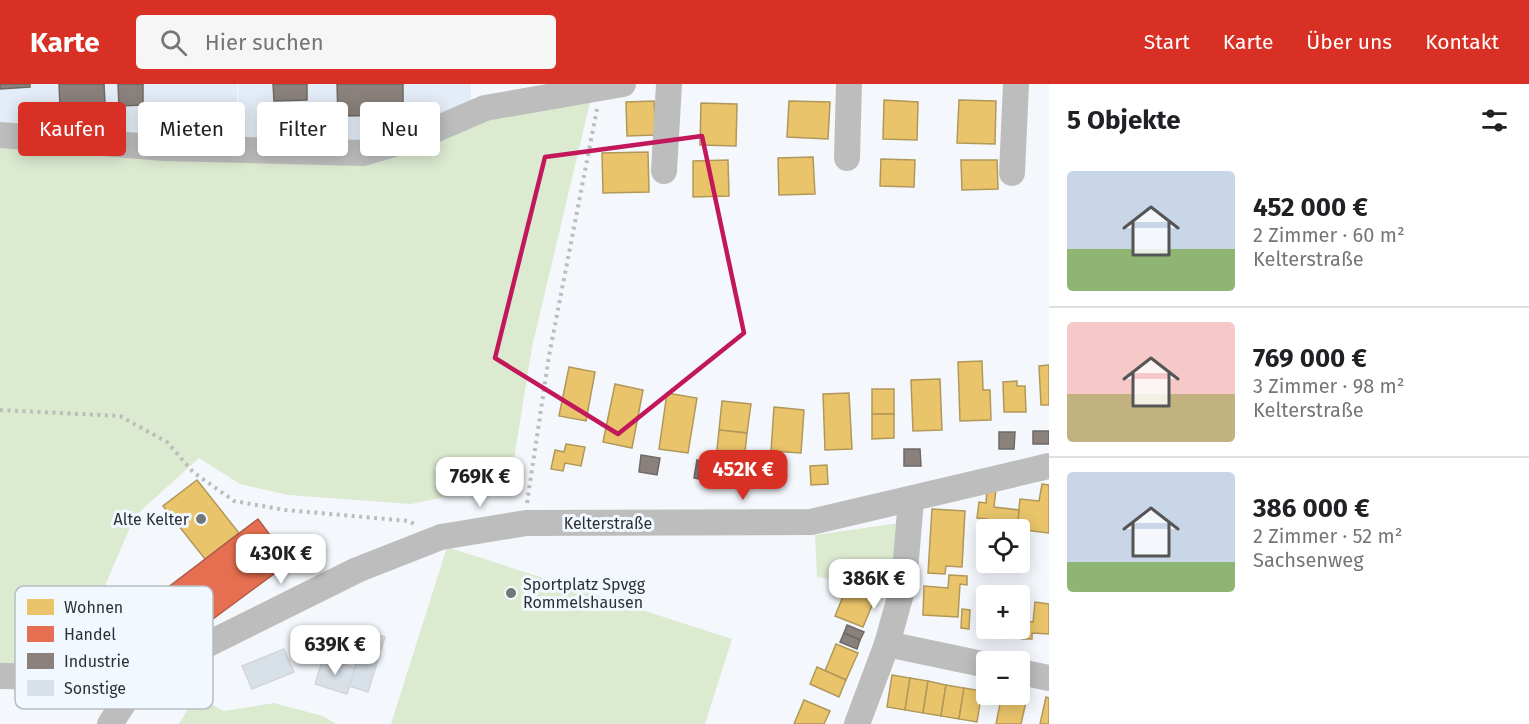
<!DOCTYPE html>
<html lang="de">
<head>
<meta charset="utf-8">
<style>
	:root { --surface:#fff; --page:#f6f6f6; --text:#202124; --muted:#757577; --line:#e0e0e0; --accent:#d93025 }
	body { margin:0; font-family:"Fira Sans",sans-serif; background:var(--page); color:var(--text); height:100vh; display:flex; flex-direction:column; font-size:22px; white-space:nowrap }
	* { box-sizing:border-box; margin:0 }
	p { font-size:20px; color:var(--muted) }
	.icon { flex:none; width:33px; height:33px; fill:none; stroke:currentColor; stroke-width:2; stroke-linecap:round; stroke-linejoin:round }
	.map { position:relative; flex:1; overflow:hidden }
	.panel { display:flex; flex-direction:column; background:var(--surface); width:480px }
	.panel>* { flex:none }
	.top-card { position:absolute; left:18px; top:18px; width:570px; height:54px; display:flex; gap:12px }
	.controls { position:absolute; left:976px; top:435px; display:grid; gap:12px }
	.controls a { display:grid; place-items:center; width:54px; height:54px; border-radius:6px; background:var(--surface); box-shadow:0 3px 15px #0003; font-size:30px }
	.price { position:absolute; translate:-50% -51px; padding:0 14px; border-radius:12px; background:#fff; color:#222; font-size:20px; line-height:39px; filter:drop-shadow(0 2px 3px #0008) }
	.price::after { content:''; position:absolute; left:50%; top:36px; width:18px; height:14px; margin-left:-9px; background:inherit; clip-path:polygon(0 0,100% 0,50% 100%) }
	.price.on { background:var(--accent); color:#fff }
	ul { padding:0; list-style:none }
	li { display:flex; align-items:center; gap:18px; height:150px; padding:0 18px }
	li+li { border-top:2px solid var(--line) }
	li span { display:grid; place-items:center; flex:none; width:168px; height:120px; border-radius:6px; color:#555 }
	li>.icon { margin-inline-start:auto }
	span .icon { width:72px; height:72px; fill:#fffc; stroke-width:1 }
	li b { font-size:26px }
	h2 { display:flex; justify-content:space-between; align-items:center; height:72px; padding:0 18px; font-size:26px }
	.tag { padding:0 21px; border-radius:6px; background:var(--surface); box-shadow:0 3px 15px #0003; font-size:21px; line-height:54px }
	.tag.on { background:var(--accent); color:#fff }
	header { display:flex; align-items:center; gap:36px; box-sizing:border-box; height:84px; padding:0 30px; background:var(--accent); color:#fff }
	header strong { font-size:28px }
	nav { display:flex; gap:33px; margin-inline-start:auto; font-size:21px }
	.search { width:420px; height:54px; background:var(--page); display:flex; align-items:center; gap:15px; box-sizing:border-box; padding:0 21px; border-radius:6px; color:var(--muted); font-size:22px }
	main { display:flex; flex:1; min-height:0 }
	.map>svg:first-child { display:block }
	.built { fill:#e4edf7 }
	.green { fill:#dcead0 }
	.homes { fill:#e9c46a; stroke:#b1985a; stroke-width:1.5 }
	.shops { fill:#e76f51; stroke:#b05c48; stroke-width:1.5 }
	.industry { fill:#8a817c; stroke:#6e6966; stroke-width:1.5 }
	.building { fill:#d8e1e8; stroke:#d4d6da; stroke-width:1.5 }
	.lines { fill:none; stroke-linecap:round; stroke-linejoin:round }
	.path { stroke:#bcbcbd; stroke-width:4; stroke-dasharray:3 4.5; stroke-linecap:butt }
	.minor { stroke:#bebdbe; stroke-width:26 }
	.marked { fill:none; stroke:#c2185b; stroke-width:4.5; stroke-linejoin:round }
	.poi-dot { fill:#73777a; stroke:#f1f8ff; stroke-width:2 }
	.labels { text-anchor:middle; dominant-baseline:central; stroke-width:6; stroke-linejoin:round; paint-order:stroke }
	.poi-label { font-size:16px; fill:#2e3134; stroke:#f1f8ff; text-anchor:end }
	.street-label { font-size:16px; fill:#2e3134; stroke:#f1f8ff }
	.key { fill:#f1f8ff; stroke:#b6bcc2; stroke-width:1.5 }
	.key-label { font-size:16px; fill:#2e3134 }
</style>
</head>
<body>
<header>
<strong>Karte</strong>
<div class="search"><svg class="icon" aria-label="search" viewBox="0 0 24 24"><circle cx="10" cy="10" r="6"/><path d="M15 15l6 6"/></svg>Hier suchen</div>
<nav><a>Start</a><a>Karte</a><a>Über uns</a><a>Kontakt</a></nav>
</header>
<main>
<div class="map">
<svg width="1049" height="640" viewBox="0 0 1049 640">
	<rect width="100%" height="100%" fill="#f4f8fc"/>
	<g class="built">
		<path d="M0 0H237L238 59 0 44Z"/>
		<path d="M238 0H471V24L365 63 240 59Z"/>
	</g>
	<g class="green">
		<path d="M592 10 532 263 510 400 411 420 288 411 240 400 199 374 135 432 69 585 0 584V57L364 76 487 33Z"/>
		<path d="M900 439 892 505 817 493 815 451Z"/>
		<path d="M447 463 732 555 705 640H391Z"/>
		<path d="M196 612 224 627 274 619 323 632 336 640H179Z"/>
	</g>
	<g class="homes">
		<path d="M884 16 918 18 917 56 883 55Z"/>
		<path d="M959 16 996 17 995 60 957 59Z"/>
		<path d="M654 17 656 51 627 52 626 18Z"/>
		<path d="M789 17 830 18 828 55 787 53Z"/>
		<path d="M701 19 737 20 736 62 700 61Z"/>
		<path d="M648 68 649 108 603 109 602 69Z"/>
		<path d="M813 73 815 110 779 111 778 74Z"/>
		<path d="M881 75 915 76 914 103 880 102Z"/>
		<path d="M728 76 729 112 693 113V77Z"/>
		<path d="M961 76H997L998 105 962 106Z"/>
		<path d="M982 277 983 306H990L991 336 960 337 958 278Z"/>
		<path d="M1049 281V321H1041L1039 282Z"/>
		<path d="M569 283 595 288 586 337 559 332Z"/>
		<path d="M940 295 942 346 913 347 911 296Z"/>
		<path d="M1017 297V302H1025L1026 328H1004L1003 298Z"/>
		<path d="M615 300 643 306 632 364 603 358Z"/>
		<rect x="872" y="305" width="22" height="25"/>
		<path d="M667 309 697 314 688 369 659 365Z"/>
		<path d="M849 309 852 365 825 366 823 310Z"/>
		<path d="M722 317 751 320 747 349 719 346Z"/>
		<path d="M774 323 804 326 801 369 771 367Z"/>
		<path d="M872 330H894V354L872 355Z"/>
		<path d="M719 346 747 349 744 378 716 375Z"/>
		<path d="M566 360 585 363 581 382 565 379 563 387 551 385 555 366 564 368Z"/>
		<path d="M827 381 828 400 811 401 810 382Z"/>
		<path d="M197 396 239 449 205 475 163 422Z"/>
		<path d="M1042 400 1049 401V449L1017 445 1020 415 1039 417Z"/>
		<path d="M987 404 996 405 994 423 1019 426 1017 445 987 446V456H984L987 435 977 434 979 418 986 419Z"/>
		<path d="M932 425 965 427 962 483 946 482 945 490 928 489Z"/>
		<path d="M949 491 967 492V501L960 500 958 533 923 531 924 502 948 504Z"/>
		<path d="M848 500 876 512 863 543 835 532Z"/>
		<path d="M981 515H987V543L978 542Z"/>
		<path d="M1035 518 1049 520V550L1032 549V555H1022L1024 537 1033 538Z"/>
		<path d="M962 525 970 526 969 545 961 544Z"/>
		<path d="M836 560 858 569 846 596 825 587Z"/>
		<path d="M817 583 846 596 839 613 810 600Z"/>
		<path d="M892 591 910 594 905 626 887 623Z"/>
		<path d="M910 594 928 597 923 629 905 626Z"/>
		<path d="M928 597 946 601 941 632 923 629Z"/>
		<path d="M946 601 964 604 959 635 941 632Z"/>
		<path d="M964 604 982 607 977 638 959 635Z"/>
		<path d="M1020 607 1028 609 1021 640H996L1002 610H1020Z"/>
		<path d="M1046 613 1049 614V640H1040Z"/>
		<path d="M804 616 830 627 824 640H794Z"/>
	</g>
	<path class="shops" d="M258 435 290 478 190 552 158 511Z"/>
	<g class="industry">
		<path d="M0 0H30V3L0 5Z"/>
		<path d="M59 0H104L105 20 60 22Z"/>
		<path d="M118 0H143V21L119 22Z"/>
		<path d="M273 0H307V16L274 17Z"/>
		<path d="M337 0H403V31L338 32Z"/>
		<rect x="1033" y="347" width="16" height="13"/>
		<path d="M999 348H1015L1014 365H999Z"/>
		<path d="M904 365H920L921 382H904Z"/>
		<path d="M641 371 660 374 657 391 639 388Z"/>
		<path d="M697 376 707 378 704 396 694 394Z"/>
		<path d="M707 378 718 380 715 397 704 396Z"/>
		<path d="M847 541 864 548 860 556 844 549Z"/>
		<path d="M844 549 860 556 857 565 840 558Z"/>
	</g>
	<g class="building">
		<path d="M366 547 385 553 368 608 349 602Z"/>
		<path d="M284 565 294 588 252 605 242 582Z"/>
		<path d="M323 574 355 584 347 610 315 600Z"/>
	</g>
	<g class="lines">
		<g class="path">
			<path d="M0 326 120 332 167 358 193 388 234 417 285 426 409 437 416 441"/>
			<path d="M527 419 549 272 597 25"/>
		</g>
		<g class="minor">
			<path d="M0 51 165 64 363 69 418 53 485 24 623 0"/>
			<path d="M847 74 849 0"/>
			<path d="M664 87 669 0"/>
			<path d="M1012 89 1016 0"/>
			<path d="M887 560 987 581"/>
			<path d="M1020 588 1049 594"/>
			<path d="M0 592 140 594"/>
			<path d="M110 640 140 594 357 486 441 453 526 439 811 438 1049 382"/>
			<path d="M857 640 887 560 904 499 911 416"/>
		</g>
	</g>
	<path class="marked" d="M702 52 744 249 618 350 495 274 545 73Z"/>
	<g class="poi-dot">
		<circle cx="201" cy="435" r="6"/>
		<circle cx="511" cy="509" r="6"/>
	</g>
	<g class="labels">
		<g class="poi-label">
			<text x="189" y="435">Alte Kelter</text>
			<text x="523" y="500" text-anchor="start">Sportplatz Spvgg<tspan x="523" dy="18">Rommelshausen</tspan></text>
		</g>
		<g class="street-label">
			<text x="608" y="439">Kelterstraße</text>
		</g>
	</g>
	<rect x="15" y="502" width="198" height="123" rx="9" class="key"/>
	<rect x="27" y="515" width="27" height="16" fill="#e9c46a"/>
	<rect x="27" y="542" width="27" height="16" fill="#e76f51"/>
	<rect x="27" y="569" width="27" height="16" fill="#8a817c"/>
	<rect x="27" y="596" width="27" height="16" fill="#d8e1e8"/>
	<g class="key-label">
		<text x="64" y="529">Wohnen</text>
		<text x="64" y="556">Handel</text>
		<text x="64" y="583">Industrie</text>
		<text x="64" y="610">Sonstige</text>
	</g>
</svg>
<div class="controls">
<a><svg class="icon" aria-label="locate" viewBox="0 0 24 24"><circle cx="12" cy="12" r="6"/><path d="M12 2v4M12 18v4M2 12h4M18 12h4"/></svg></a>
<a>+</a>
<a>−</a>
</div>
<b class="price on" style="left:743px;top:417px">452K €</b>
<b class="price" style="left:480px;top:424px">769K €</b>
<b class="price" style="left:281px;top:501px">430K €</b>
<b class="price" style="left:874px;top:526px">386K €</b>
<b class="price" style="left:335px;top:592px">639K €</b>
<div class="top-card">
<a class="tag on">Kaufen</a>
<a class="tag">Mieten</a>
<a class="tag">Filter</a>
<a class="tag">Neu</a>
</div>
</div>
<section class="panel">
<h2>5 Objekte<svg class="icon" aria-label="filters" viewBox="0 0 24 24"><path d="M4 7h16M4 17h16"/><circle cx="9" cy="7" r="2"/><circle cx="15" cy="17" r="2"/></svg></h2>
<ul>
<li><span style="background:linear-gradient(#c9d6e8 65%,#8fb573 0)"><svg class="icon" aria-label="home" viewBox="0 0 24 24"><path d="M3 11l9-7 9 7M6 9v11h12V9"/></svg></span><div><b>452 000 €</b><p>2 Zimmer · 60 m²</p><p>Kelterstraße</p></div></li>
<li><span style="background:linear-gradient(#f6c9c9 60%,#c2b280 0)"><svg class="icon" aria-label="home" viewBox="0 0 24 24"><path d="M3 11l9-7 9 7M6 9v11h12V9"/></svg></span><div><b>769 000 €</b><p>3 Zimmer · 98 m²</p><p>Kelterstraße</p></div></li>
<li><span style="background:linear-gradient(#c9d6e8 75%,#8fb573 0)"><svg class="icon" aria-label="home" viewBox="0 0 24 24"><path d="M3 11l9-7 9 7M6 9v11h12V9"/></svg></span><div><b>386 000 €</b><p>2 Zimmer · 52 m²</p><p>Sachsenweg</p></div></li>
</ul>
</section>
</main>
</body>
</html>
